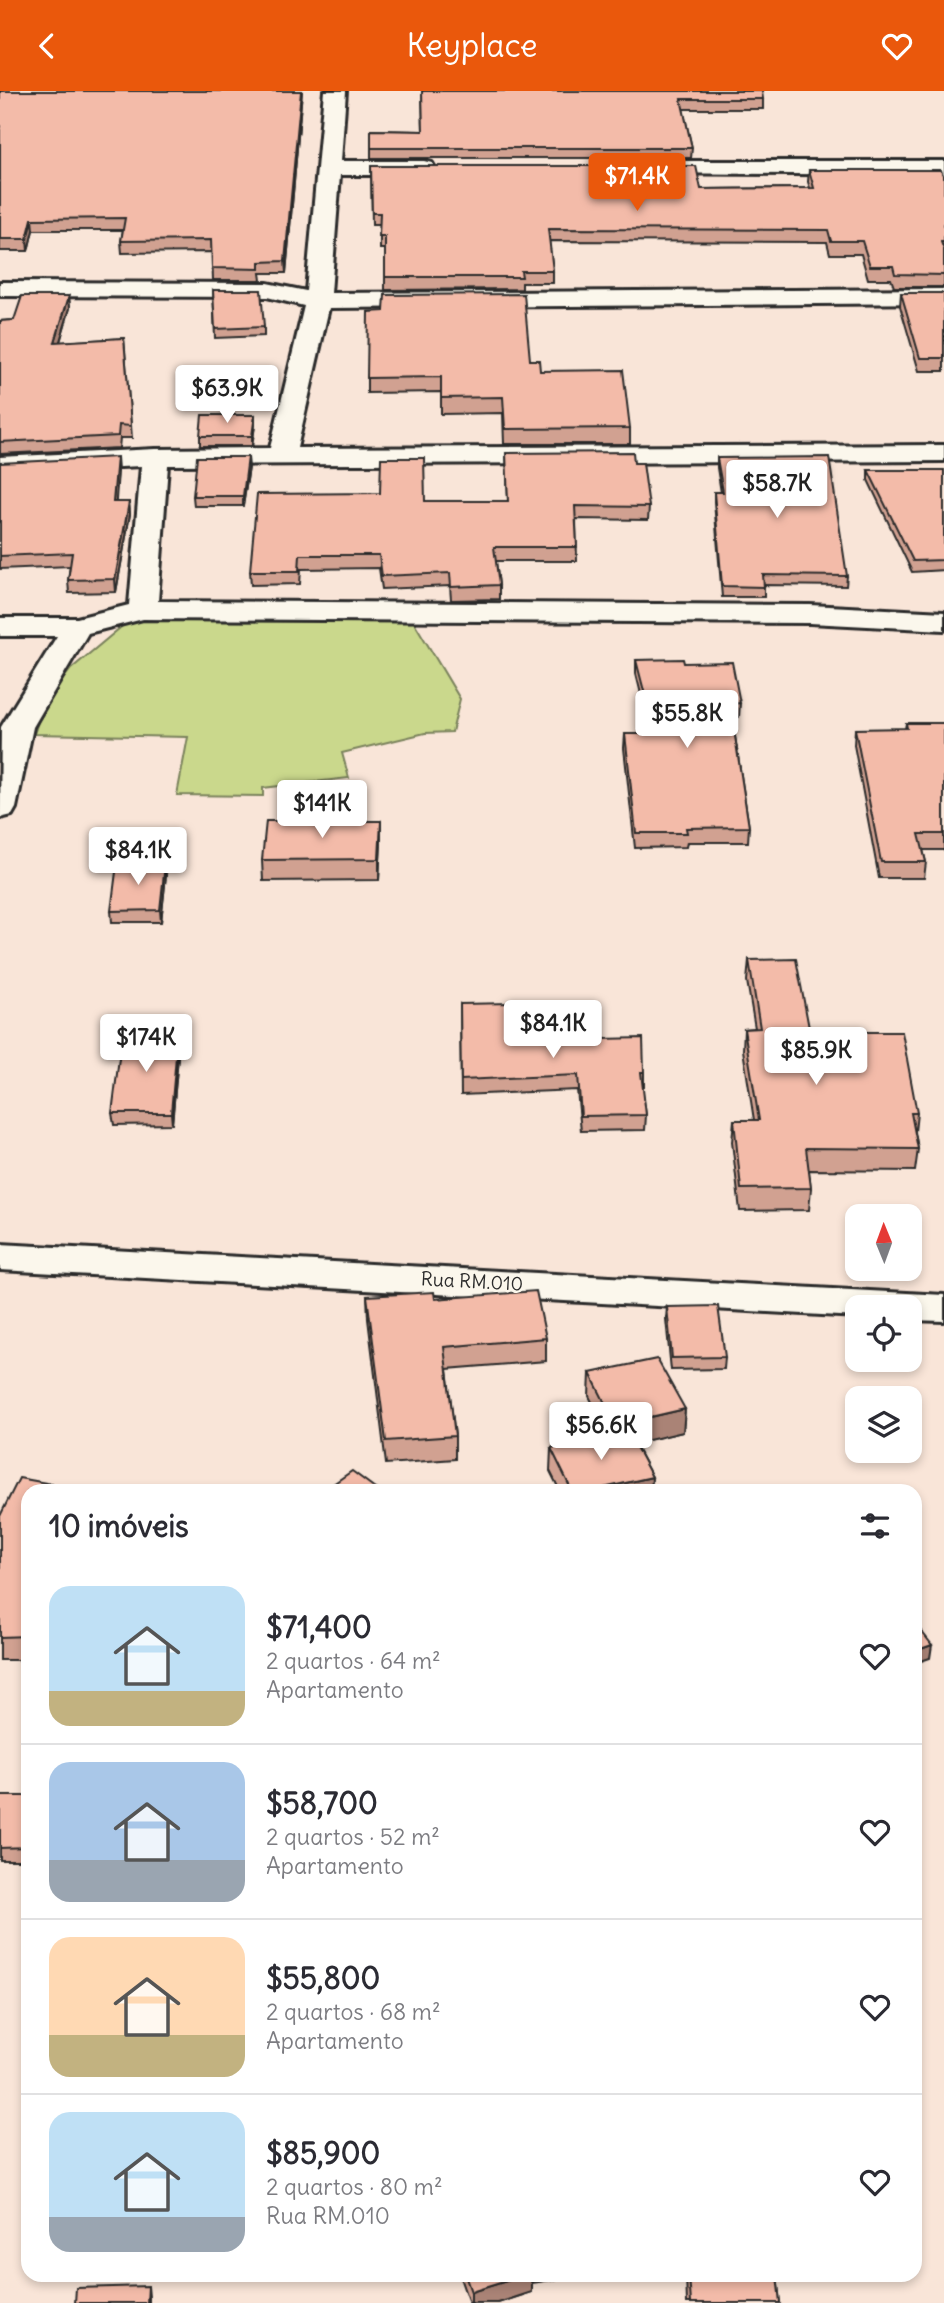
<!DOCTYPE html>
<html lang="pt">
<head>
<meta charset="utf-8">
<style>
	:root { --surface:#fff; --page:#f7f7f7; --text:#2b2b33; --muted:#7c7c81; --line:#e1e1e2; --accent:#ea580c }
	body { margin:0; font-family:Delius,sans-serif; background:var(--page); color:var(--text); height:100vh; display:flex; flex-direction:column; font-size:26px; white-space:nowrap }
	* { box-sizing:border-box; margin:0 }
	p { font-size:23px; color:var(--muted) }
	.icon { flex:none; width:38px; height:38px; fill:none; stroke:currentColor; stroke-width:2; stroke-linecap:round; stroke-linejoin:round }
	.map { position:relative; flex:1; overflow:hidden }
	.side { position:absolute; left:21px; top:1393px; width:901px; height:798px; display:flex; flex-direction:column; background:var(--surface); border-radius:21px; box-shadow:0 4px 10px #0003 }
	.side>* { flex:none }
	.needle { width:46px; rotate:359deg }
	.buttons { position:absolute; left:845px; top:1113px; display:grid; gap:14px }
	.buttons a { display:grid; place-items:center; width:77px; height:77px; border-radius:14px; background:var(--surface); box-shadow:0 4px 10px #0003; font-size:35px }
	.price { position:absolute; translate:-50% -60px; padding:0 16px; border-radius:7px; background:#fff; color:#222; font-size:23px; line-height:46px; filter:drop-shadow(0 2px 4px #0008) }
	.price::after { content:''; position:absolute; left:50%; top:42px; width:21px; height:16px; margin-left:-10px; background:inherit; clip-path:polygon(0 0,100% 0,50% 100%) }
	.price.active { background:var(--accent); color:#fff }
	ul { padding:0; list-style:none }
	li { display:flex; align-items:center; gap:21px; height:175px; padding:0 28px }
	li+li { border-top:2px solid var(--line) }
	li span { display:grid; place-items:center; flex:none; width:196px; height:140px; border-radius:21px; color:#555 }
	li>.icon { margin-inline-start:auto }
	span .icon { width:84px; height:84px; fill:#fffc; stroke-width:1 }
	li b { font-size:30px }
	h2 { display:flex; justify-content:space-between; align-items:center; height:84px; padding:0 28px; font-size:30px }
	header { display:flex; justify-content:space-between; align-items:center; height:91px; padding:0 28px; background:var(--accent); color:#fff; font-size:32px; font-weight:600 }
	.map>svg:first-child { display:block }
	.green { fill:#cad88c; stroke:#7a825c; stroke-width:2 }
	.lines { fill:none; stroke-linecap:round; stroke-linejoin:round }
	.street-casing { stroke:#2b2b2b; stroke-width:6 }
	.street { fill:#fbf7ec; fill-rule:evenodd }
	.wall { fill:#d1a191; stroke:#2b2b2b; stroke-width:2 }
	.shaded-wall { fill:#aa8376; stroke:#2b2b2b; stroke-width:2 }
	.building { fill:#f3bba9; stroke:#2b2b2b; stroke-width:2 }
	.labels { text-anchor:middle; dominant-baseline:central; stroke-width:5; stroke-linejoin:round; paint-order:stroke }
	.street-label { font-size:19px; fill:#2b2b2b; stroke:#fbf7ec }
</style>
</head>
<body>
<header><svg class="icon" aria-label="back" viewBox="0 0 24 24"><path d="M15 5l-7 7 7 7"/></svg>Keyplace<svg class="icon" aria-label="heart" viewBox="0 0 24 24"><path d="M12 20l-8-8c-3-5 5-10 8-4 3-6 11-1 8 4z"/></svg></header>
<div class="map">
<svg width="944" height="2212" viewBox="0 0 944 2212">
	<rect width="100%" height="100%" fill="#f9e5d8"/>
	<filter id="ink" filterUnits="userSpaceOnUse"><feTurbulence type="fractalNoise" baseFrequency=".0143" numOctaves="2"/><feDisplacementMap in="SourceGraphic" scale="14" xChannelSelector="R" yChannelSelector="G"/><feConvolveMatrix kernelMatrix="1 2 1 2 8 2 1 2 1" color-interpolation-filters="sRGB"/></filter>
	<g filter="url(#ink)">
		<path class="green" d="M159 525 411 526 460 608 452 641 425 642 342 662 349 687 263 697V705L177 704 188 646 34 643 44 613 71 578 126 532Z"/>
		<g class="lines">
			<defs>
				<g id="street">
					<path d="M324 0H346L341 70H424L432 72 435 77 432 82 424 84H340L331 202 944 198V212L329 217 297 357 944 354V370L168 374 158 510 810 514 944 521V539L810 532 143 528 88 542 33 636 16 717 12 724 0 727 1 636 57 545H0V527H77L129 514 141 375 0 382V366L155 358 270 357 304 215 267 206 0 205V191L267 192 306 200Z"/>
					<path d="M645 70H944V84L637 82 634 77 637 72Z"/>
					<path d="M0 1153 944 1204V1230L910 1229V1216H858V1226L0 1179Z"/>
				</g>
			</defs>
			<use href="#street" class="street-casing"/>
			<use href="#street" class="street"/>
		</g>
		<g class="wall">
			<path d="M0 0H302L286 182H260L261 189H213L212 161 122 162 121 150 123 139H33L28 160H0Z"/>
			<path d="M422 0 763 8V18H683L692 57 691 67H371V39L423 40Z"/>
			<path d="M371 75 701 98 810 97 808 91 809 79 944 87V196H894L891 188H868L861 163H830L827 151 549 150 553 180V192H522V198L385 199V158H380V134H372Z"/>
			<path d="M213 199 264 236V245L215 247Z"/>
			<path d="M901 202H944V280H919L900 215Z"/>
			<path d="M69 205 70 217 60 251 124 247 132 347H120L119 357 0 363V230L14 229Z"/>
			<path d="M530 269 540 280 630 337V353H504L503 322 441 323V301L367 302V287Z"/>
			<path d="M255 324V334L252 355H200V345Z"/>
			<path d="M506 362 634 372 649 416 648 429 576 428 577 470H496L499 494V508L451 509 450 495 382 498 379 477 301 478 300 493 251 494 250 480 425 410H508Z"/>
			<path d="M717 367 847 485 846 495 764 494V506H722L714 411V401H721L717 377Z"/>
			<path d="M0 372 118 379 115 411H129L130 423 116 501 69 502 68 489 70 475 0 478Z"/>
			<path d="M249 376 243 415H194L193 405Z"/>
			<path d="M868 379H944V479L912 481 868 389Z"/>
			<path d="M636 569 684 572 740 612 739 626H732L749 736 748 751H687L686 756 635 757 624 657 625 643H651L636 583Z"/>
			<path d="M906 632H944V759H923L926 771 924 787H879L854 654 855 638H905Z"/>
			<path d="M381 730V751L379 789 263 790 262 769Z"/>
			<path d="M166 784 161 831H112L111 820Z"/>
			<path d="M749 869 809 937 820 941 917 1022 915 1041 918 1058 915 1080 809 1079 811 1097 809 1119 740 1120 732 1051 734 1029H754L743 959 744 938 755 937 747 890Z"/>
			<path d="M460 913 514 940 558 949 644 981V996H642L646 1024 645 1039 581 1040 577 999 461 1004Z"/>
			<path d="M178 942 179 954 172 1033 114 1034 112 1022Z"/>
			<path d="M367 1205 435 1208 546 1247V1270L447 1278 455 1345V1368L386 1373 368 1228Z"/>
			<path d="M667 1216 725 1266 724 1278 671 1279 666 1228Z"/>
			<path d="M590 1282 685 1318 683 1341 634 1352 652 1386 651 1400H560L550 1380 551 1357 608 1344 589 1305Z"/>
			<path d="M28 1400V1569H0V1425Z"/>
			<rect x="0" y="1705" width="28" height="64"/>
			<path d="M459 2184H584L532 2192V2201L498 2212H469Z"/>
			<path d="M686 2184H777L780 2212H687Z"/>
		</g>
		<g class="shaded-wall">
			<path d="M301 0H302L286 182 285 170Z"/>
			<path d="M32 128 33 139 28 160 27 148Z"/>
			<path d="M69 205 70 217 56 263 55 251Z"/>
			<path d="M255 324V334L252 355V345Z"/>
			<path d="M117 366 118 379 115 424 113 411Z"/>
			<path d="M248 366 249 376 243 415V405Z"/>
			<path d="M129 411 130 423 116 501 115 488Z"/>
			<path d="M381 730V751L379 789V768Z"/>
			<path d="M165 773 166 784 161 831 160 819Z"/>
			<path d="M178 942 179 954 172 1033 171 1022Z"/>
			<path d="M685 1318 683 1341 615 1357 616 1334Z"/>
			<path d="M652 1386 651 1400H590Z"/>
			<path d="M932 1554 930 1567 915 1572V1560Z"/>
			<path d="M526 2184H532V2201L498 2212H471V2201Z"/>
			<path d="M148 2195 149 2206V2212H147Z"/>
		</g>
		<g class="building">
			<path d="M0 0H301L285 170 260 171V178L212 177 211 149 121 150 125 127 32 128 27 148H0Z"/>
			<path d="M422 0H762L763 8H681L692 57H371V39L423 40Z"/>
			<path d="M371 75H696L701 98 814 97 809 79H941L944 87V151H941L944 159V184L895 183 893 175H870L862 150H831L828 139 548 138 553 180H521L522 186H385V146H379L380 122H372Z"/>
			<path d="M213 199H261L264 236 215 238Z"/>
			<path d="M901 202H944V267H920Z"/>
			<path d="M524 203 530 269H539L540 280 623 279 630 337 505 338 503 306 441 307V286L367 287 368 221 384 220 385 204Z"/>
			<path d="M22 205H69L55 251 124 247 131 335 119 334 118 345 0 351V230L14 229Z"/>
			<path d="M202 324H255L252 345H200Z"/>
			<path d="M633 361 634 372H643L649 416 575 415 577 456H494L499 494 451 496 450 482 382 485 379 464H300L299 480H250L257 403 380 402 381 367H424L425 410H508L506 362Z"/>
			<path d="M117 366 113 411H129L115 488 68 489 72 462 0 465V372Z"/>
			<path d="M197 366H248L243 405H193Z"/>
			<path d="M829 366 847 485 763 484 764 496 722 495 714 401H723L717 367Z"/>
			<path d="M868 379H944V469L913 470Z"/>
			<path d="M683 568 684 572 732 571 740 612 730 613 749 736 686 737 687 742H636L625 643H655L636 569Z"/>
			<path d="M906 632H944V743H919L926 771H881L855 638 907 637Z"/>
			<path d="M266 730H381L379 768 262 769Z"/>
			<path d="M117 773H165L160 819 111 820Z"/>
			<path d="M796 868 809 937 819 936 820 941H902L917 1022H911L918 1058 806 1057 811 1097 741 1098 734 1029H759L744 938 760 937 749 869Z"/>
			<path d="M512 912 514 940 557 939 558 949 643 947 644 981H641L646 1024 581 1025 578 984 461 989 460 913Z"/>
			<path d="M178 942 171 1022H112L122 943Z"/>
			<path d="M536 1200 546 1247 444 1256 455 1345 386 1350 367 1205 434 1201 435 1208Z"/>
			<path d="M718 1215 725 1266 672 1267 667 1216Z"/>
			<path d="M657 1268 685 1318 616 1334 590 1282Z"/>
			<path d="M627 1339 652 1386 590 1400H572L551 1357Z"/>
			<path d="M352 1380 379 1400H323Z"/>
			<path d="M19 1387 90 1400H28V1545L0 1546V1425Z"/>
			<path d="M915 1532 932 1554 915 1560Z"/>
			<path d="M0 1705H28V1756L0 1757Z"/>
			<path d="M465 2184H526L471 2201Z"/>
			<path d="M689 2184H777L780 2212H691Z"/>
			<path d="M148 2195 147 2212H75L76 2197Z"/>
		</g>
	</g>
	<g class="labels">
		<g class="street-label">
			<text transform="translate(472 1190) rotate(3)">Rua RM.010</text>
		</g>
	</g>
</svg>
<div class="buttons">
<a><svg class="needle" viewBox="-14 -14 28 28"><path d="M0-13l5 13h-10z" fill="#e53935"/><path d="M0 13l5-13h-10z" fill="#7c7c81"/></svg></a>
<a><svg class="icon" aria-label="locate" viewBox="0 0 24 24"><circle cx="12" cy="12" r="6"/><path d="M12 2v4M12 18v4M2 12h4M18 12h4"/></svg></a>
<a><svg class="icon" aria-label="layers" viewBox="0 0 24 24"><path d="M12 4l9 5-9 5-9-5zM3 14l9 5 9-5"/></svg></a>
</div>
<b class="price active" style="left:637px;top:122px">$71.4K</b>
<b class="price" style="left:227px;top:334px">$63.9K</b>
<b class="price" style="left:777px;top:429px">$58.7K</b>
<b class="price" style="left:687px;top:659px">$55.8K</b>
<b class="price" style="left:322px;top:749px">$141K</b>
<b class="price" style="left:138px;top:796px">$84.1K</b>
<b class="price" style="left:553px;top:969px">$84.1K</b>
<b class="price" style="left:146px;top:983px">$174K</b>
<b class="price" style="left:816px;top:996px">$85.9K</b>
<b class="price" style="left:601px;top:1371px">$56.6K</b>
<section class="side">
<h2>10 imóveis<svg class="icon" aria-label="filters" viewBox="0 0 24 24"><path d="M4 7h16M4 17h16"/><circle cx="9" cy="7" r="2"/><circle cx="15" cy="17" r="2"/></svg></h2>
<ul>
<li><span style="background:linear-gradient(#bfe0f5 75%,#c2b280 0)"><svg class="icon" aria-label="home" viewBox="0 0 24 24"><path d="M3 11l9-7 9 7M6 9v11h12V9"/></svg></span><div><b>$71,400</b><p>2 quartos · 64 m²</p><p>Apartamento</p></div><svg class="icon" aria-label="heart" viewBox="0 0 24 24"><path d="M12 20l-8-8c-3-5 5-10 8-4 3-6 11-1 8 4z"/></svg></li>
<li><span style="background:linear-gradient(#a9c7e8 70%,#9aa5b1 0)"><svg class="icon" aria-label="home" viewBox="0 0 24 24"><path d="M3 11l9-7 9 7M6 9v11h12V9"/></svg></span><div><b>$58,700</b><p>2 quartos · 52 m²</p><p>Apartamento</p></div><svg class="icon" aria-label="heart" viewBox="0 0 24 24"><path d="M12 20l-8-8c-3-5 5-10 8-4 3-6 11-1 8 4z"/></svg></li>
<li><span style="background:linear-gradient(#ffd9b3 70%,#c2b280 0)"><svg class="icon" aria-label="home" viewBox="0 0 24 24"><path d="M3 11l9-7 9 7M6 9v11h12V9"/></svg></span><div><b>$55,800</b><p>2 quartos · 68 m²</p><p>Apartamento</p></div><svg class="icon" aria-label="heart" viewBox="0 0 24 24"><path d="M12 20l-8-8c-3-5 5-10 8-4 3-6 11-1 8 4z"/></svg></li>
<li><span style="background:linear-gradient(#bfe0f5 75%,#9aa5b1 0)"><svg class="icon" aria-label="home" viewBox="0 0 24 24"><path d="M3 11l9-7 9 7M6 9v11h12V9"/></svg></span><div><b>$85,900</b><p>2 quartos · 80 m²</p><p>Rua RM.010</p></div><svg class="icon" aria-label="heart" viewBox="0 0 24 24"><path d="M12 20l-8-8c-3-5 5-10 8-4 3-6 11-1 8 4z"/></svg></li>
</ul>
</section>
</div>
</body>
</html>
